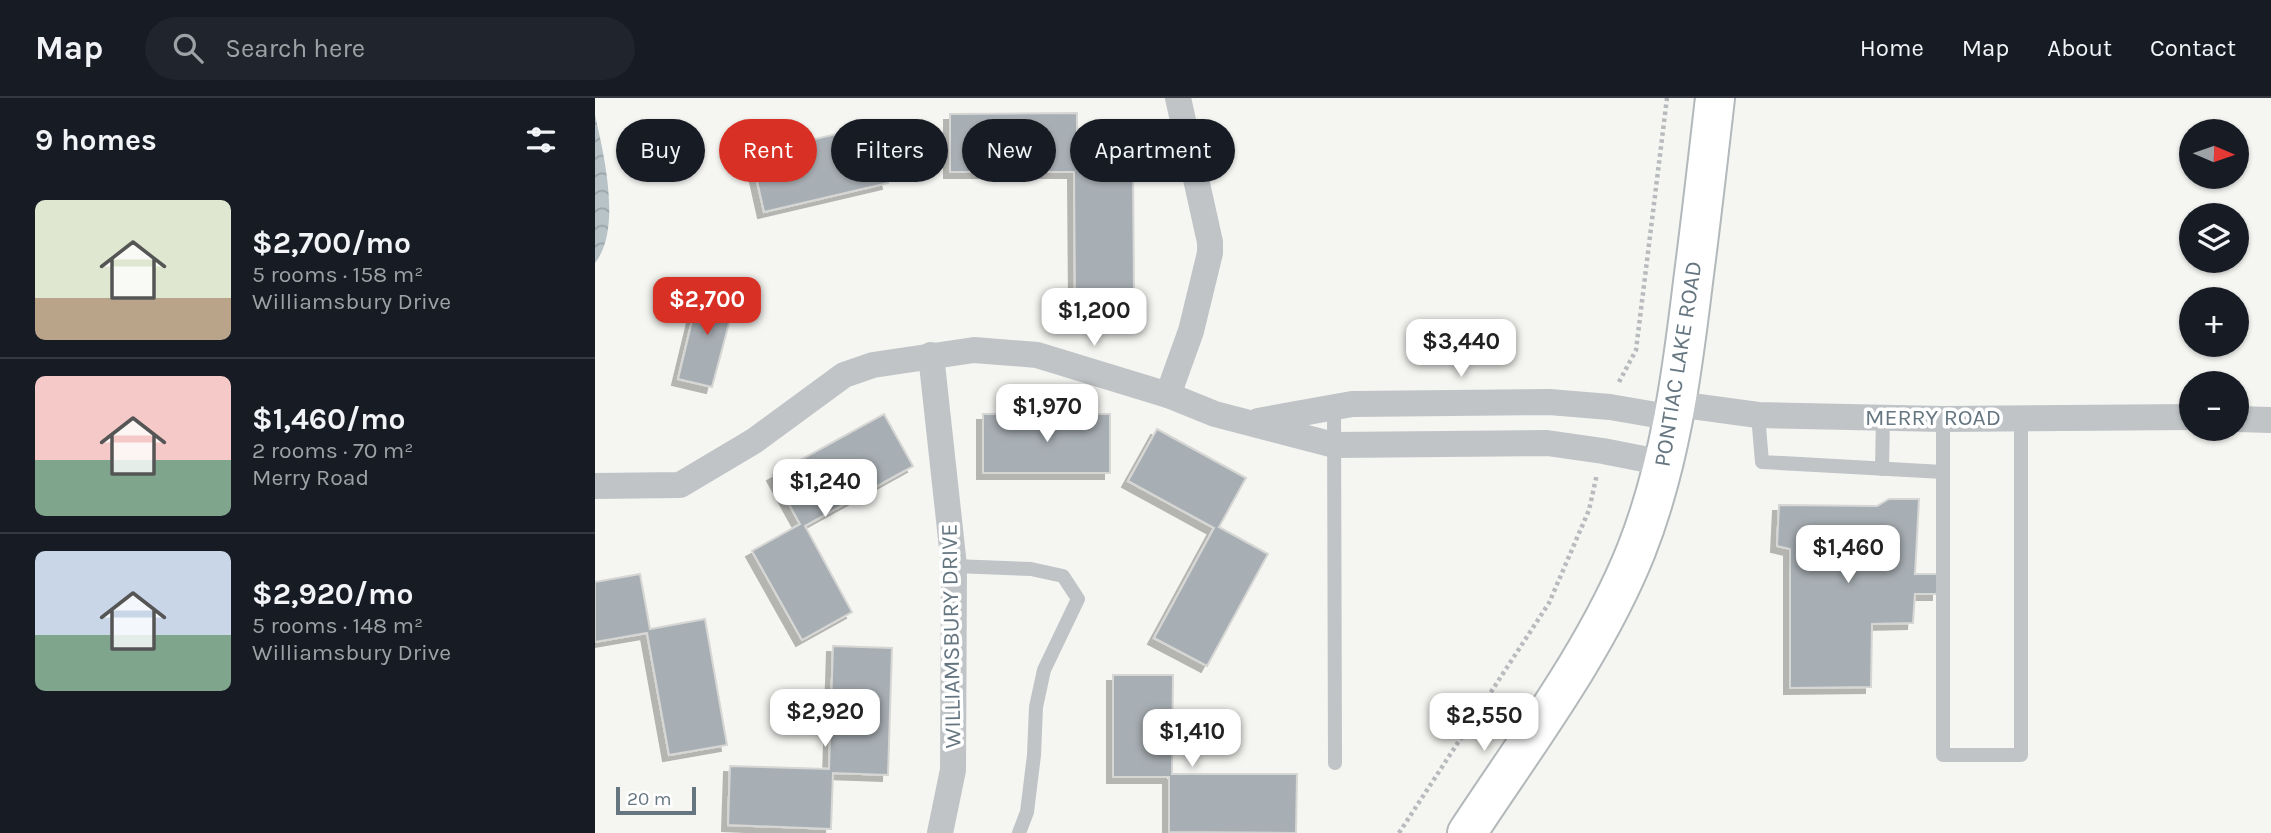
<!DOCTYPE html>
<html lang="en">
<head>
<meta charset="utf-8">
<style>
	:root { --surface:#171b24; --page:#20242c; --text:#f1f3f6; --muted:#9ea1a6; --line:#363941; --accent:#d93025 }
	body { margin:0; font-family:Karla,sans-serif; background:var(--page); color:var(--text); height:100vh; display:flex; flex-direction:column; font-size:26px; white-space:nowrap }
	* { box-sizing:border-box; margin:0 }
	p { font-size:23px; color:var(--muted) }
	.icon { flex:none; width:38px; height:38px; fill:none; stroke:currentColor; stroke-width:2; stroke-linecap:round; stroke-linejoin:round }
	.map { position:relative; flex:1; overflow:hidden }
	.panel { display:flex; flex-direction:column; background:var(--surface); width:595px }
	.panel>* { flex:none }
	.top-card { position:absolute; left:21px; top:21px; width:665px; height:63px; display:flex; gap:14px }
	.needle { width:46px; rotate:92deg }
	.buttons { position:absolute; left:1584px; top:21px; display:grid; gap:14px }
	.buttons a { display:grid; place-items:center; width:70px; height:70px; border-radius:50%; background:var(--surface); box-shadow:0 2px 5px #0004; font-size:35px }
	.scale { position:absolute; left:21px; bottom:18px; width:80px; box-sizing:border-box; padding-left:7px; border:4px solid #657681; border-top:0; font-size:19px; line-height:24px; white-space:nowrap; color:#657681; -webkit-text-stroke:5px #fff; paint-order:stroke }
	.price { position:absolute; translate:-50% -60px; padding:0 16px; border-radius:14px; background:#fff; color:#222; font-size:23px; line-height:46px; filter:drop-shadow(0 2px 4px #0008) }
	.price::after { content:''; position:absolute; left:50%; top:42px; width:21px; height:16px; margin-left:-10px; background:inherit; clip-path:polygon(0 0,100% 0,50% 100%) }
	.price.current { background:var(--accent); color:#fff }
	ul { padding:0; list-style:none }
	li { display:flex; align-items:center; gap:21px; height:175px; padding:0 35px }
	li+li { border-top:2px solid var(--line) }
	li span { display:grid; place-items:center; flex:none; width:196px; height:140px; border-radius:10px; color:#555 }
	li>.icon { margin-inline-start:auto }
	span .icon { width:84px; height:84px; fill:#fffc; stroke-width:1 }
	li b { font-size:30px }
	h2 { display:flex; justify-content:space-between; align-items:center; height:84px; padding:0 35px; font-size:30px }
	.pill { padding:0 24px; border-radius:32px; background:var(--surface); box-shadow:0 2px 5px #0004; font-size:24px; line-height:63px }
	.pill.current { background:var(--accent); color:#fff }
	header { display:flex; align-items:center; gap:42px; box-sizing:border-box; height:98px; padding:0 35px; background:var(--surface); border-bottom:2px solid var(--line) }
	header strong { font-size:33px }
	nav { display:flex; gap:38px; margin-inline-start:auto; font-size:24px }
	.search { width:490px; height:63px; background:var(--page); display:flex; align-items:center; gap:18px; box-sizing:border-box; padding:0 24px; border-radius:38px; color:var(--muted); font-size:26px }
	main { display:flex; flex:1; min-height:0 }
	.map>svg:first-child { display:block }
	.water { fill:url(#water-waves) }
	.building { fill:#a8afb4; stroke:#d6d6d4; stroke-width:2; filter:url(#shadow) }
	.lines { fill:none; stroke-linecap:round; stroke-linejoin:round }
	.secondary-casing { stroke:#b3b8bb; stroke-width:42 }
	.path { stroke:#b8bbbd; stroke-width:4.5; stroke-dasharray:3.5 3.5; stroke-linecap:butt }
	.service { stroke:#c0c4c7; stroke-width:14 }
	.minor { stroke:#c0c4c7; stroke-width:26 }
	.secondary { stroke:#fff; stroke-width:38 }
	.labels { text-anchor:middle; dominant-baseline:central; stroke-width:7; stroke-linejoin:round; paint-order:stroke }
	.street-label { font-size:23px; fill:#657681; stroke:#fff }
</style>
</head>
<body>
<header>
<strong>Map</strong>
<div class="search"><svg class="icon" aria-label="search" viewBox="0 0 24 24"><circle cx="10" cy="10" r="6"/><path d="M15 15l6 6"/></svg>Search here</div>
<nav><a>Home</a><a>Map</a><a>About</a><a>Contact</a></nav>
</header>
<main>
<section class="panel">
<h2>9 homes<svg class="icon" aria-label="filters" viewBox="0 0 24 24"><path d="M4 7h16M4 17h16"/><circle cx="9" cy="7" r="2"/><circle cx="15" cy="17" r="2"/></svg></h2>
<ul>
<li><span style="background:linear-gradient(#dfe7d0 70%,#b9a48a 0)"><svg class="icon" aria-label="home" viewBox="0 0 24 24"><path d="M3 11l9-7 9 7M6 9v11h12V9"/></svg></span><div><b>$2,700/mo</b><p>5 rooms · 158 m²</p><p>Williamsbury Drive</p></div></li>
<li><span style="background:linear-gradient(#f6c9c9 60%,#7fa58c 0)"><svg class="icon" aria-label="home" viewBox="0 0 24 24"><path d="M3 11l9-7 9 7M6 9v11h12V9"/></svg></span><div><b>$1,460/mo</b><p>2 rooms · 70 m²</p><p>Merry Road</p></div></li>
<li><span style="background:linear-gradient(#c9d6e8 60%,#7fa58c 0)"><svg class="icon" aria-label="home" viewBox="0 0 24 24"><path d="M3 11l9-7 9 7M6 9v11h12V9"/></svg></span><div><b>$2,920/mo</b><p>5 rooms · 148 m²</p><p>Williamsbury Drive</p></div></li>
</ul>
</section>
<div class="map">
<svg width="1676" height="735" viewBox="0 0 1676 735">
	<defs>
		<pattern id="water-waves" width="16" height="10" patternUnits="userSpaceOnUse" patternTransform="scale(1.75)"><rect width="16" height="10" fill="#b7c3c7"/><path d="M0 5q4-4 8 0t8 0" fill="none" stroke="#98a3a7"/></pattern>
		<filter id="shadow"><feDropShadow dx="-6" dy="6" stdDeviation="0" flood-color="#0004"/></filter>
	</defs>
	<rect width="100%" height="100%" fill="#f5f5f2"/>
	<path class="water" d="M0 17C9 57 27 131 0 165Z"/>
	<g class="building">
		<path d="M482 15V70H538L539 198 480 199 479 74H355V16Z"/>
		<path d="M280 27 293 85 169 114 156 56Z"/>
		<path d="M105 190 141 199 117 289 83 281Z"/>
		<path d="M289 316 318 368 210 428 257 514 207 542 157 453 205 426 178 377Z"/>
		<rect x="388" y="316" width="127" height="59"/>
		<path d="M562 331 651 380 624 429 673 456 612 568 559 540 619 430 533 383Z"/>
		<path d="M1294 401H1324L1320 476H1343V496H1320L1318 525 1277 526 1276 589 1195 590V451L1182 448 1184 407 1282 408Z"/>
		<path d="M45 476 55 531 110 521 132 647 74 657 52 535 0 544V484Z"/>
		<path d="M238 548 297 550 293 677 238 675 236 731 133 727 135 668 234 671Z"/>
		<path d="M518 577H578L577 676H702L701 735 574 734V679H518Z"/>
	</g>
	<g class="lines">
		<defs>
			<path id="secondary" d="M872 735C931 645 1001 553 1041 453 1075 367 1087 276 1098 184 1106 123 1113 61 1120 0"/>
		</defs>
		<use href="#secondary" class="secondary-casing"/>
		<g class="path">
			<path d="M1024 284 1041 252 1072 0"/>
			<path d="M804 735 954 505 994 412 1002 376"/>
		</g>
		<g class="service">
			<path d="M739 309 740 665"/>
			<path d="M1163 317 1167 364 1348 374V657H1426V320"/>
			<path d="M1348 321V374"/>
			<path d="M1287 371 1288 319"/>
			<path d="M359 468 436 471 468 478 483 501 449 572 441 609 439 657 432 714 424 735"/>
		</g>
		<g class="minor">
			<path d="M336 257 359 468 358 672 345 735"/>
			<path d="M573 297 596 233 615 155V144L583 0"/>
			<path d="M1082 306 1163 317 1348 321 1596 319"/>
			<path d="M1642 321 1676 322"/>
			<path d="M663 323 757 306 954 304 1015 309 1079 320"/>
			<path d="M0 388 85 387 159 343 249 277 278 267 379 252 442 257 573 297 620 316 739 347 952 345 1008 353 1069 365"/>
		</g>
		<use href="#secondary" class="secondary"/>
	</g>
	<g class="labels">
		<g class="street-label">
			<text transform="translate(1083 266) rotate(-81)">PONTIAC LAKE ROAD</text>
			<text x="1338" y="319">MERRY ROAD</text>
			<text transform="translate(356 538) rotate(-91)">WILLIAMSBURY DRIVE</text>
		</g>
	</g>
</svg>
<div class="buttons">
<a><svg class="needle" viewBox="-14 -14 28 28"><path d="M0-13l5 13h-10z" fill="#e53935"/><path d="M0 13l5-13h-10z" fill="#9ea1a6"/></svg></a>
<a><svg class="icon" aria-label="layers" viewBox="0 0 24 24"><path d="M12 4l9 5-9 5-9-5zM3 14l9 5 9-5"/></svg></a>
<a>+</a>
<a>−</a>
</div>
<div class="scale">20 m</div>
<b class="price current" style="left:112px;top:239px">$2,700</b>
<b class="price" style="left:499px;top:250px">$1,200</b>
<b class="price" style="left:866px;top:281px">$3,440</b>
<b class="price" style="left:452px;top:346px">$1,970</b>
<b class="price" style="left:230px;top:421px">$1,240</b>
<b class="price" style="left:1253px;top:487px">$1,460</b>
<b class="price" style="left:230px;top:651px">$2,920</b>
<b class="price" style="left:889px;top:655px">$2,550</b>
<b class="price" style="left:597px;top:671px">$1,410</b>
<div class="top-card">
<a class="pill">Buy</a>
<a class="pill current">Rent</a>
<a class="pill">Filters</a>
<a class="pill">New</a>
<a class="pill">Apartment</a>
</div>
</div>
</main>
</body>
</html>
